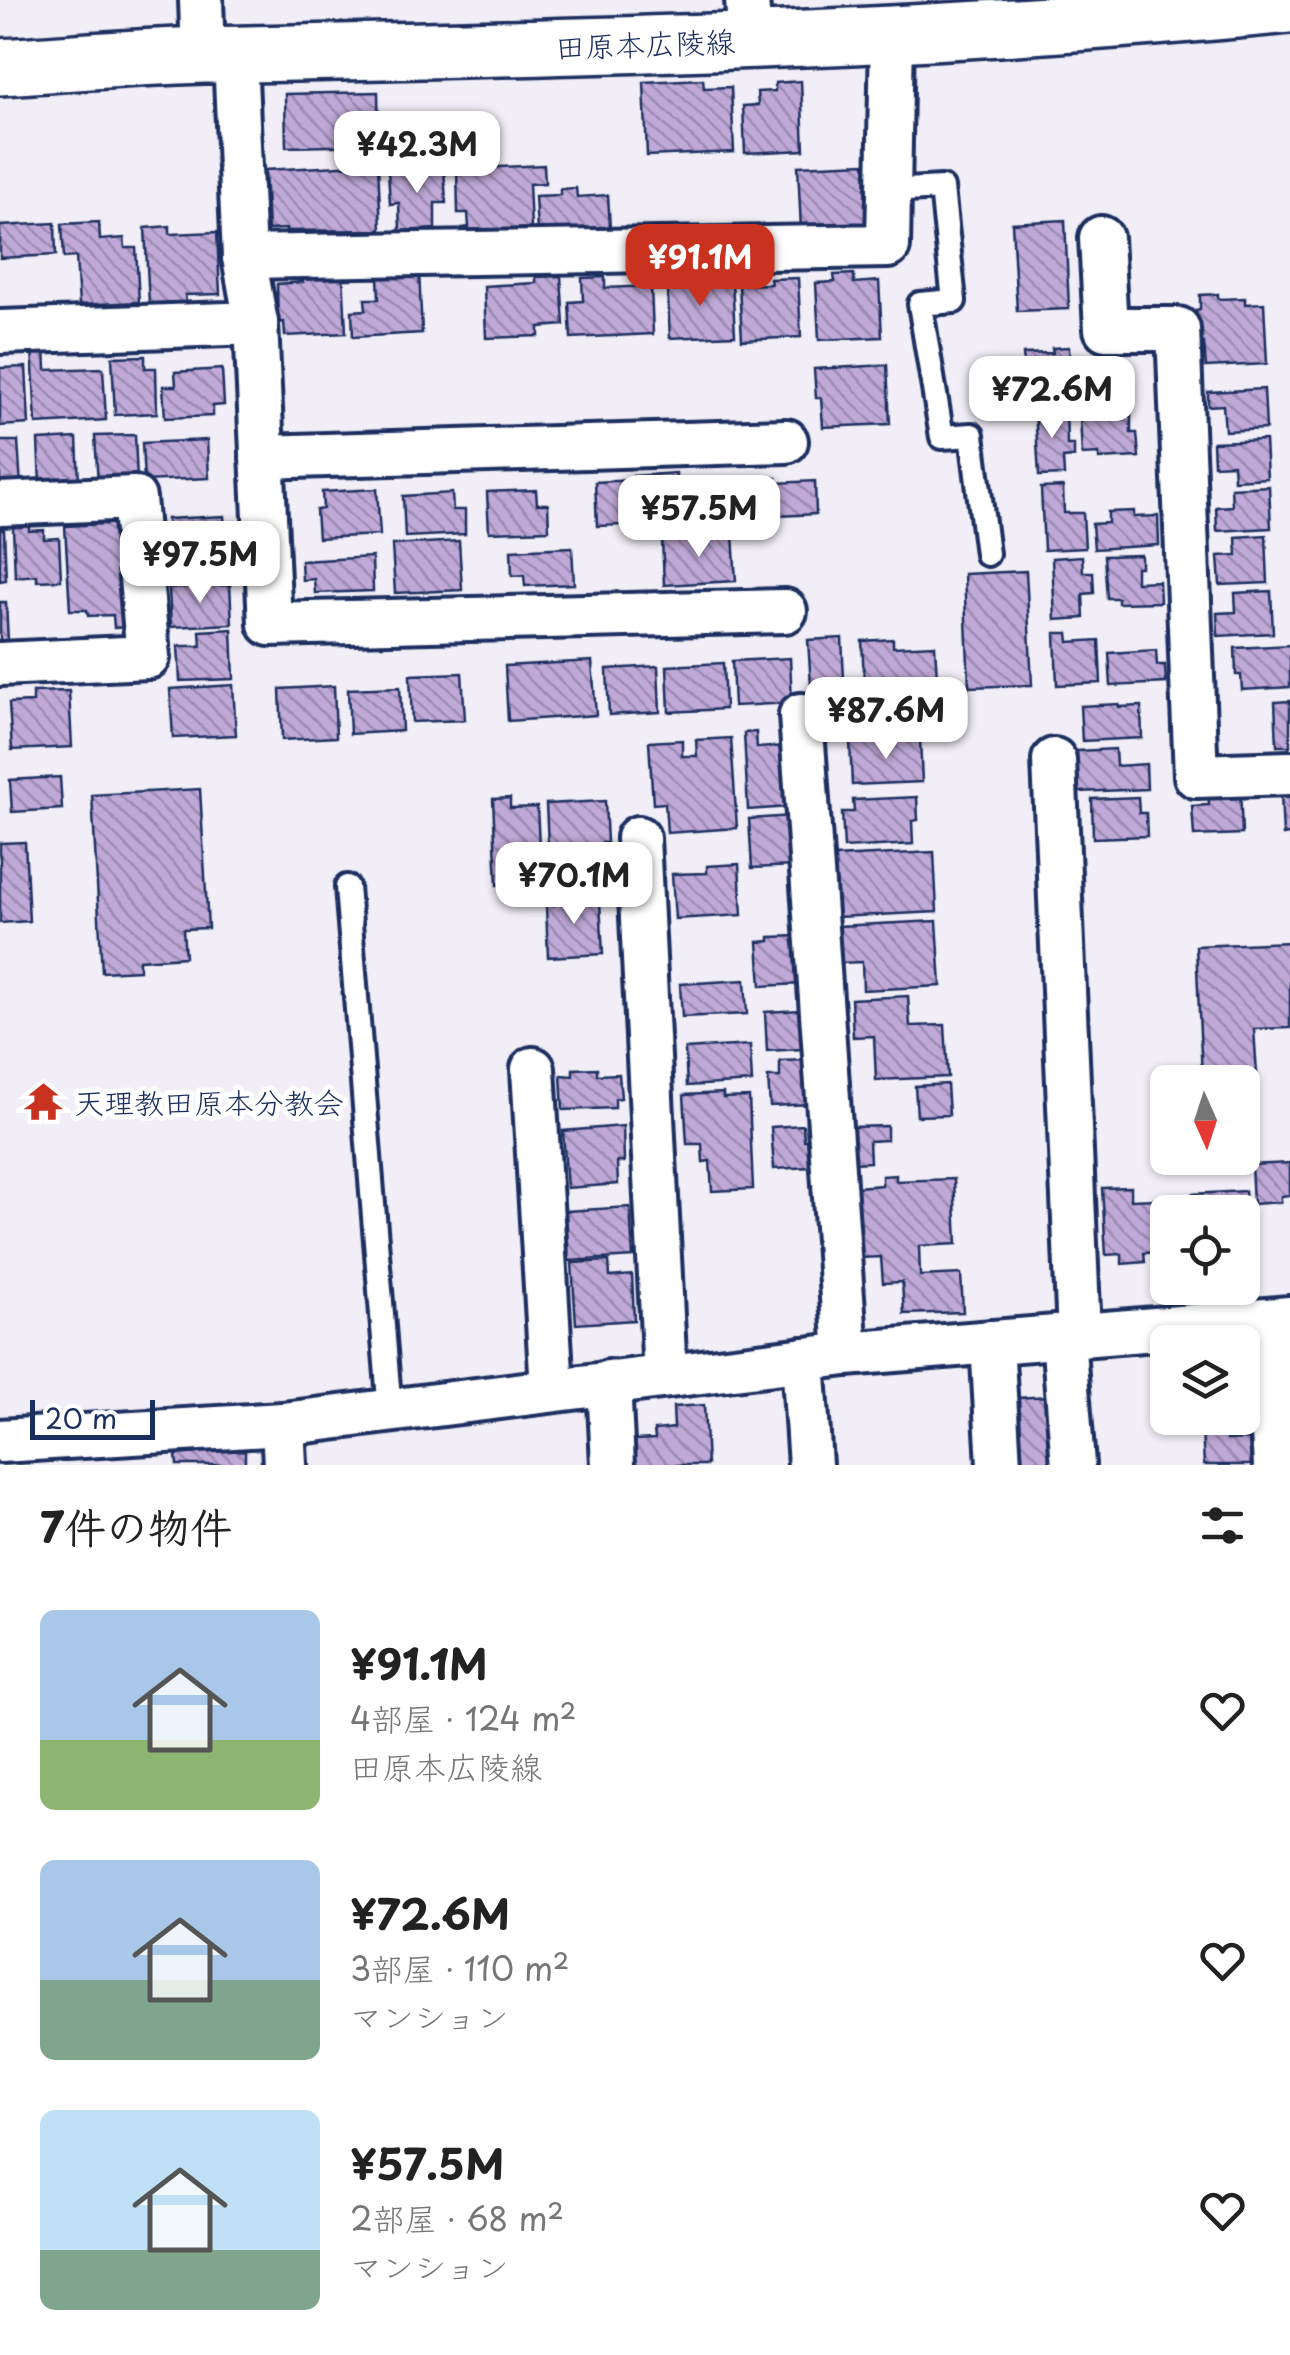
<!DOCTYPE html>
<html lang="ja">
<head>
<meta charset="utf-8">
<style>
	:root { --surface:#fff; --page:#f6f6f6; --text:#222; --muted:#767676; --accent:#c8321e }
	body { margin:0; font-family:"Playpen Sans","Klee One",sans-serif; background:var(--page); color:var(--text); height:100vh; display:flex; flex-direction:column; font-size:38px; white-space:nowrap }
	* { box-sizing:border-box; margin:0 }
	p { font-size:32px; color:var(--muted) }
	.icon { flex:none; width:55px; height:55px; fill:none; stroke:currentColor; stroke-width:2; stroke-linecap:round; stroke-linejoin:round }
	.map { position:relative; height:1465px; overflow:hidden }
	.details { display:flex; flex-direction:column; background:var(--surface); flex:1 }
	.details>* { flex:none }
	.needle { width:65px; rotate:177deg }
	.tools { position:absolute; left:1150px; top:1065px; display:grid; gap:20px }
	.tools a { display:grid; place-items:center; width:110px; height:110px; border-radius:15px; background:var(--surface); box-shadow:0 2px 8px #0004; font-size:50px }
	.scale { position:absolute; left:30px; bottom:25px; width:125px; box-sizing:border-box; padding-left:10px; border:5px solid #1b2f5e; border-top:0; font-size:28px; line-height:35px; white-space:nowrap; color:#1b2f5e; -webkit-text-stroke:8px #fff; paint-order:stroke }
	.price { position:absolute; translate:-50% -85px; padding:0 22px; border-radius:20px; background:#fff; color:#222; font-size:32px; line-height:65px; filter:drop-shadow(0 2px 5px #0008) }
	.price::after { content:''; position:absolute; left:50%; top:60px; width:30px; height:22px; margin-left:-15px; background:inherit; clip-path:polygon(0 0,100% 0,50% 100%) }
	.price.current { background:var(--accent); color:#fff }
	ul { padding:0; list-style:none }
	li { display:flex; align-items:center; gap:30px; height:250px; padding:0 40px }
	li span { display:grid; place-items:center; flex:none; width:280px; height:200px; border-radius:15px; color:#555 }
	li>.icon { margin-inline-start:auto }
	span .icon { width:120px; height:120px; fill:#fffc; stroke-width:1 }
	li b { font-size:42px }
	h2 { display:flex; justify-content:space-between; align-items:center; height:120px; padding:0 40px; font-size:42px }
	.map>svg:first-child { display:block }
	.building { fill:url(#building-back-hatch); stroke:#1b2f5e; stroke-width:2.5 }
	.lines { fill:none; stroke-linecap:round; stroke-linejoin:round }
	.service-casing { stroke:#1b2f5e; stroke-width:30 }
	.minor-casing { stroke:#1b2f5e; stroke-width:50 }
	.secondary-casing { stroke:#1b2f5e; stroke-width:62 }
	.service { stroke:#fff; stroke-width:22 }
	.minor { stroke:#fff; stroke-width:42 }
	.secondary { stroke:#fff; stroke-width:55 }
	.labels { text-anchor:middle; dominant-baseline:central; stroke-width:10; stroke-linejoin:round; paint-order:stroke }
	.street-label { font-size:30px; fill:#1b2f5e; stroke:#fff }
	.poi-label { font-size:30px; fill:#1b2f5e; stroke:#fff; text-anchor:start }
</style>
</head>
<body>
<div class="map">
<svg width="1290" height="1465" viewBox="0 0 1290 1465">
	<defs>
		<pattern id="building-back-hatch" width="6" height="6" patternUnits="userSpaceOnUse" patternTransform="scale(2.5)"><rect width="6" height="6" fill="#c0a9d8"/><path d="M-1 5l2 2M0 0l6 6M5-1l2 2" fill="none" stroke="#9b8ab2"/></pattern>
	</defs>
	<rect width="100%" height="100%" fill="#f2eef7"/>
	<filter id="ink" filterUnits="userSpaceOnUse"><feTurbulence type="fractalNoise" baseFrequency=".01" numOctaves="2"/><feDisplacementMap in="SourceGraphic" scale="20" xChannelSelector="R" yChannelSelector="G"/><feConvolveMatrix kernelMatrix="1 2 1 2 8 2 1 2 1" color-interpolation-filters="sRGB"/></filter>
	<g filter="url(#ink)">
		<g class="building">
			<path d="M703 79 704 88 731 87 734 152 647 156 644 82Z"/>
			<path d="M801 81 804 150 745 153 743 106 758 105 757 92 775 91V83Z"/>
			<path d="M378 92 379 145 286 147 285 94Z"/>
			<path d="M865 163 868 226 801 230 798 166Z"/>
			<path d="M378 164 381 230 286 231V229L268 230 265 170Z"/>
			<path d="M544 165 545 183 529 184 531 228 462 232V228L469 227 468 213H458L457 169Z"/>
			<path d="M444 167 446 203H435V229L400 231 399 203 390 204 388 170Z"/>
			<path d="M576 188 577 197 608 195 610 228 537 232 535 196 560 195V189Z"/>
			<path d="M1065 220 1069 309 1017 311 1012 223Z"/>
			<path d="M99 222 100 240 124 238 125 248H136L139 302 79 305 76 257 64 258 62 224Z"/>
			<path d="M55 223 56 255 0 258V226Z"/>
			<path d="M170 226V234L217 232 220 294 185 295 186 302 149 304 145 228Z"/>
			<path d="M343 271 346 333 285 336 284 322 278 323 277 284 303 282 302 273Z"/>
			<path d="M419 271 422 333 353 337 352 311 366 310 365 299H379L378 276Z"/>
			<path d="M854 274V283L879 281 882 337 819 340 816 283 835 282 834 275Z"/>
			<path d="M561 276 564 325 539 327V336L486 338 484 286 536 283V277Z"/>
			<path d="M605 277V288L651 286 653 334 571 338 569 302 583 301 582 278Z"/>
			<path d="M686 277V284L732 281 735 335 670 338 667 278Z"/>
			<path d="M798 278 801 337 742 340 739 285 771 284 770 279Z"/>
			<path d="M1218 294V299L1245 298V304L1264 303 1267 364 1206 367 1204 343H1196L1194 316H1197L1196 310 1200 309V295Z"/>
			<path d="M45 346 46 370 103 368 106 420 36 424 32 347Z"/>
			<path d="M1069 347 1071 384 1060 385 1061 398 1026 399 1023 354 1053 353 1052 348Z"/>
			<path d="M145 356V368H156L157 413 115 415 112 357Z"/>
			<path d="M887 365 890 424 823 427 821 398H816L814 369Z"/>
			<path d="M26 367 29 424 0 426V368Z"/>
			<path d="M222 369 224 405 213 406V416L165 418 163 386H176L175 372Z"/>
			<path d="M1264 389 1266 429 1225 431 1223 405 1208 406V392Z"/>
			<path d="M1066 407 1067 445H1074V457L1063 458 1064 475 1039 476 1035 409Z"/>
			<path d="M1131 415V433H1137L1139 457 1099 459V454L1082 455 1080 417Z"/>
			<path d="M135 435 137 481 98 483 95 436Z"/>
			<path d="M77 438 79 483 40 485 38 440Z"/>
			<path d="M207 440 209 478 144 481 142 443Z"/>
			<path d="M1265 440 1267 478 1234 480 1233 464 1214 465 1213 442Z"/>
			<path d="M0 441H18L21 486 0 487Z"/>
			<path d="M676 473 678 523 597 526 595 482 633 480V476Z"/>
			<path d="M776 478V483L815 481 816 514 759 517 758 513 718 515 717 480Z"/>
			<path d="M1269 486 1271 528 1217 531 1216 507 1232 506 1231 488Z"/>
			<path d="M1063 487 1064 513H1083L1085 548 1044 550 1041 488Z"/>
			<path d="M377 489 380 535 318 538 316 510 323 509 322 492Z"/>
			<path d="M536 490 537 504H548L549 530 489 532 487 492Z"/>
			<path d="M452 493 453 510H465V534L405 537 403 496Z"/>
			<path d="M1134 511V517L1158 516 1159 545 1094 549 1092 524 1108 523V512Z"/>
			<path d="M224 516 227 568 170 571 167 519Z"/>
			<path d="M125 523 130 627 114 628 113 615 88 616 87 610H70L65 526Z"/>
			<path d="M29 526V531L44 530V539L59 538 61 580 37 581V575L15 577 13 527Z"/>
			<path d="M0 530H4L6 580 0 581Z"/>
			<path d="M733 535 736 581 664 585 662 539Z"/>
			<path d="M1266 535 1268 583 1220 585 1218 556 1237 555 1236 537Z"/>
			<path d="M459 541 462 590 395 593 392 545Z"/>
			<path d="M572 547 574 584 525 586 524 575 512 576 511 550Z"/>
			<path d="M1141 555V567H1136V582L1159 581 1160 602 1118 603V598H1107L1104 556Z"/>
			<path d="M1082 556 1083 572H1093L1094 593 1083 594 1084 618 1055 620 1052 558Z"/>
			<path d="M372 557 373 591 315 593 314 579 302 580 301 561Z"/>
			<path d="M1026 571 1032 685 969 687 964 574Z"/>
			<path d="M230 585 232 624 171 627 169 588Z"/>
			<path d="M1271 591 1273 633 1218 636 1217 613 1236 612 1235 593Z"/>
			<path d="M0 602H6L8 642H0Z"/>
			<path d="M232 629 234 679 180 681 178 646H201L200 631Z"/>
			<path d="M1055 633H1068L1069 642 1099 640 1101 683 1057 685Z"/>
			<path d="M842 638 845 700 812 701 808 640Z"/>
			<path d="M893 639V647L935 645 938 695 865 699 862 641Z"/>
			<path d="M1290 645V687L1242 690 1241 675H1236L1235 648Z"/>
			<path d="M1156 650 1157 665H1165L1166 683 1111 686 1109 653Z"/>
			<path d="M790 658 792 703 734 706 732 661Z"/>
			<path d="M592 661 596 715 508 721 505 666Z"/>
			<path d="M723 663 725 709 669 712 667 666Z"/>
			<path d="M658 666 660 712 609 715 607 669Z"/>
			<path d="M462 673 465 720 412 722 410 675Z"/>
			<path d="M233 685 236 735 173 738 170 689Z"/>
			<path d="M334 686 336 737 282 740 280 689Z"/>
			<path d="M400 687 402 731 350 734 348 689Z"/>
			<path d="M69 691 72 747 12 750 9 703 33 702V692Z"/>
			<path d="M1290 701V746H1277L1275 702Z"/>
			<path d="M1119 704V707L1141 706 1142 738 1082 741 1080 706Z"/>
			<path d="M756 732 757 748 786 746 789 807 748 810 744 733Z"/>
			<path d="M731 738 737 828 667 833 665 803 653 804 649 742 682 740V756H697L696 740Z"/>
			<path d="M920 738 922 782 852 785 850 741Z"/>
			<path d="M1115 749 1116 766 1146 764 1147 789 1079 792 1077 751Z"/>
			<path d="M60 777 62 809 12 812 10 780Z"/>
			<path d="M1240 787 1242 834 1194 836 1192 806 1209 805 1208 788Z"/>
			<path d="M200 789 208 928 183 929 185 957 139 960V970L102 972 92 795Z"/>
			<path d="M1290 793V834L1283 835 1281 794Z"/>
			<path d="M917 797 918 820 912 821 913 844 844 848 842 812H854L853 800Z"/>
			<path d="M1138 797 1139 813H1146L1147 836 1093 838 1092 799Z"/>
			<path d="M510 798V808L537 807 541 883 497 885 493 799Z"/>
			<path d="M605 801 607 843H602V863L549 866 546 804Z"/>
			<path d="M792 816 794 866 752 868 749 819Z"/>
			<path d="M25 842 29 921 0 923V843Z"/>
			<path d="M934 852 937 912 837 917 834 857Z"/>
			<path d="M739 864 742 915 675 919 672 874 707 873V866Z"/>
			<path d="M577 891 578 903 600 902 603 954 548 957 546 906 555 905 554 893Z"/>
			<path d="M937 921 941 986 863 990 862 962 840 963 838 926Z"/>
			<path d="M798 936 801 984 761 986 758 942 770 941V937Z"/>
			<path d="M1290 942V1028L1254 1029 1257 1074 1202 1077 1196 946Z"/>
			<path d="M745 980 747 1014 682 1017 680 984Z"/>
			<path d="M908 996 910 1026 945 1025 948 1077 876 1080 874 1036 853 1037 851 999Z"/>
			<path d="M801 1010 803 1049 767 1051 765 1012Z"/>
			<path d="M750 1045 752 1082 687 1086 685 1049Z"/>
			<path d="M808 1060 811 1104 770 1106 768 1077H780V1061Z"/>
			<path d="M597 1068V1075L619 1074 621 1098 615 1099V1108L563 1110 561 1075 573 1076V1069Z"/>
			<path d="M947 1084 949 1115 917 1116 915 1086Z"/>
			<path d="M723 1093V1098L749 1097 753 1189 712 1191 710 1161 703 1162 702 1144H687L684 1095Z"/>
			<path d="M803 1125 804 1140H810L811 1167 774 1169 771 1127Z"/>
			<path d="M623 1126 624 1162H617L618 1184 567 1188 563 1131Z"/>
			<path d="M887 1126V1140L869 1141 870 1162 854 1163 852 1127Z"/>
			<path d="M1290 1163V1195L1281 1196V1202L1253 1204 1251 1165Z"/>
			<path d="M896 1175V1181L954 1179 957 1244 919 1246 920 1276 961 1274 963 1312 904 1314 902 1282 883 1283 881 1257 860 1258 857 1187 882 1185V1176Z"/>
			<path d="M1131 1187V1200L1183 1198V1212H1168V1252L1144 1253 1145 1262 1122 1264V1254L1106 1255 1102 1188Z"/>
			<path d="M1245 1191 1247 1221 1242 1222V1212H1193L1192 1194Z"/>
			<path d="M630 1207 633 1257 569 1261 566 1211Z"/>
			<path d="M609 1261 610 1277 632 1275 634 1320 576 1324 572 1263Z"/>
			<path d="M1049 1396 1053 1465H1023V1461H1019L1016 1398Z"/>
			<path d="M704 1405 707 1465H635L633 1440 655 1439 654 1430 674 1428 673 1407Z"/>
			<path d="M1226 1428 1227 1440 1249 1439 1251 1465H1204L1202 1430Z"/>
			<path d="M226 1446V1451L245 1450V1465H177L176 1455 198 1453V1447Z"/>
		</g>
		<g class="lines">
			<defs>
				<g id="service">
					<path d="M889 191 942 188 954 301 920 304 942 437 972 435 987 554"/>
					<path d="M347 887 390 1412"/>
				</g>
				<g id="minor">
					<path d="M201 0 203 55"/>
					<path d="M747 0 750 39"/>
					<path d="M1101 238 1106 329H1178L1196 776 1290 773"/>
					<path d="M244 257 888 246 892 34"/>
					<path d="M256 323 270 624 785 611"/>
					<path d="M0 332 256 323 244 257 235 56"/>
					<path d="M262 457 786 441"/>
					<path d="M0 504 134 498 148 657 0 664"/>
					<path d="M801 715 846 1354"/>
					<path d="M1054 760 1079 1335"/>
					<path d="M638 838 665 1376"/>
					<path d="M533 1069 552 1389"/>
					<path d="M1266 1321 1275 1465"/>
					<path d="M1063 1337 1073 1465"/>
					<path d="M992 1342 999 1465"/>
					<path d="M803 1359 810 1465"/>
					<path d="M609 1382 613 1465"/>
					<path d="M283 1424 285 1465"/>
					<path d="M0 1441 283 1424 846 1354 1290 1318"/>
				</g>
				<path id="secondary" d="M0 67C68 63 136 57 204 55 566 47 929 41 1290 5"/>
			</defs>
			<use href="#service" class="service-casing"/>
			<use href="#minor" class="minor-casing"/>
			<use href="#secondary" class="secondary-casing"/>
			<use href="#service" class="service"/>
			<use href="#minor" class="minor"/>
			<use href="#secondary" class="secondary"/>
		</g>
	</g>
	<defs>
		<symbol id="temple-bare" viewBox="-9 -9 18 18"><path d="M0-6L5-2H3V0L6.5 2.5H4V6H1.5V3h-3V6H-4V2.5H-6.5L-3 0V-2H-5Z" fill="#c8321e" stroke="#fff" stroke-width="2.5" paint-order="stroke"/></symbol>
	</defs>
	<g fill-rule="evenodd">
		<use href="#temple-bare" x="16" y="1074" width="55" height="55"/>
	</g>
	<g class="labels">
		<g class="street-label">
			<text transform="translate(645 43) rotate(-2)">田原本広陵線</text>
		</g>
		<g class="poi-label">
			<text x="74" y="1101">天理教田原本分教会</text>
		</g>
	</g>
</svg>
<div class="tools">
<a><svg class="needle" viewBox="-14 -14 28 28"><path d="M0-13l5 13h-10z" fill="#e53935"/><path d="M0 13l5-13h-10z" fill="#767676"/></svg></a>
<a><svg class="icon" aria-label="locate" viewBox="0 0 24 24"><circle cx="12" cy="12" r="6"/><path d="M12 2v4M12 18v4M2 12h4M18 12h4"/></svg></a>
<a><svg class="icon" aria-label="layers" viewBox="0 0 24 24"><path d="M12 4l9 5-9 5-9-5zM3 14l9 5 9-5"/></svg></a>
</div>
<div class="scale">20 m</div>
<b class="price" style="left:417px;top:196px">¥42.3M</b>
<b class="price current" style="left:700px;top:309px">¥91.1M</b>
<b class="price" style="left:1052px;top:441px">¥72.6M</b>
<b class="price" style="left:699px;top:560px">¥57.5M</b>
<b class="price" style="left:200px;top:606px">¥97.5M</b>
<b class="price" style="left:886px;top:762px">¥87.6M</b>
<b class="price" style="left:574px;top:927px">¥70.1M</b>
</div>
<section class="details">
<h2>7件の物件<svg class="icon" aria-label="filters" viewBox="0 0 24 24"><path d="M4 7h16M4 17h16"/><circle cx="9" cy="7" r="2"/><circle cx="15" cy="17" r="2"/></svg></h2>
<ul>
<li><span style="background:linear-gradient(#a9c7e8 65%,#8fb573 0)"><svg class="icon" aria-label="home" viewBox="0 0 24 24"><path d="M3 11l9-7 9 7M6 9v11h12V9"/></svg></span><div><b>¥91.1M</b><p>4部屋 · 124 m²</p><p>田原本広陵線</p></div><svg class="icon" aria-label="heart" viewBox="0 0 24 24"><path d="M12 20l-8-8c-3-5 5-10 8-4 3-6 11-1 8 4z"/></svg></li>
<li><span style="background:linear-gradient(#a9c7e8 60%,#7fa58c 0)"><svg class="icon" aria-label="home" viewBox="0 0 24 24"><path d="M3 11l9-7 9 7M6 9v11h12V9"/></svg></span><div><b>¥72.6M</b><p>3部屋 · 110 m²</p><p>マンション</p></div><svg class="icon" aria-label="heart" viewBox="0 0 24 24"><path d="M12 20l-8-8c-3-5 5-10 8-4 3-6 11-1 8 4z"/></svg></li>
<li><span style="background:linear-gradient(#bfe0f5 70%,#7fa58c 0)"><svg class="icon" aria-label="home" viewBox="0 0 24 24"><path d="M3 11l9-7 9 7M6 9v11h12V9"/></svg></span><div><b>¥57.5M</b><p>2部屋 · 68 m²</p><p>マンション</p></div><svg class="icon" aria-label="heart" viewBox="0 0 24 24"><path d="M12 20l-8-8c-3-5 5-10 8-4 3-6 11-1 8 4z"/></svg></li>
</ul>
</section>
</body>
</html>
